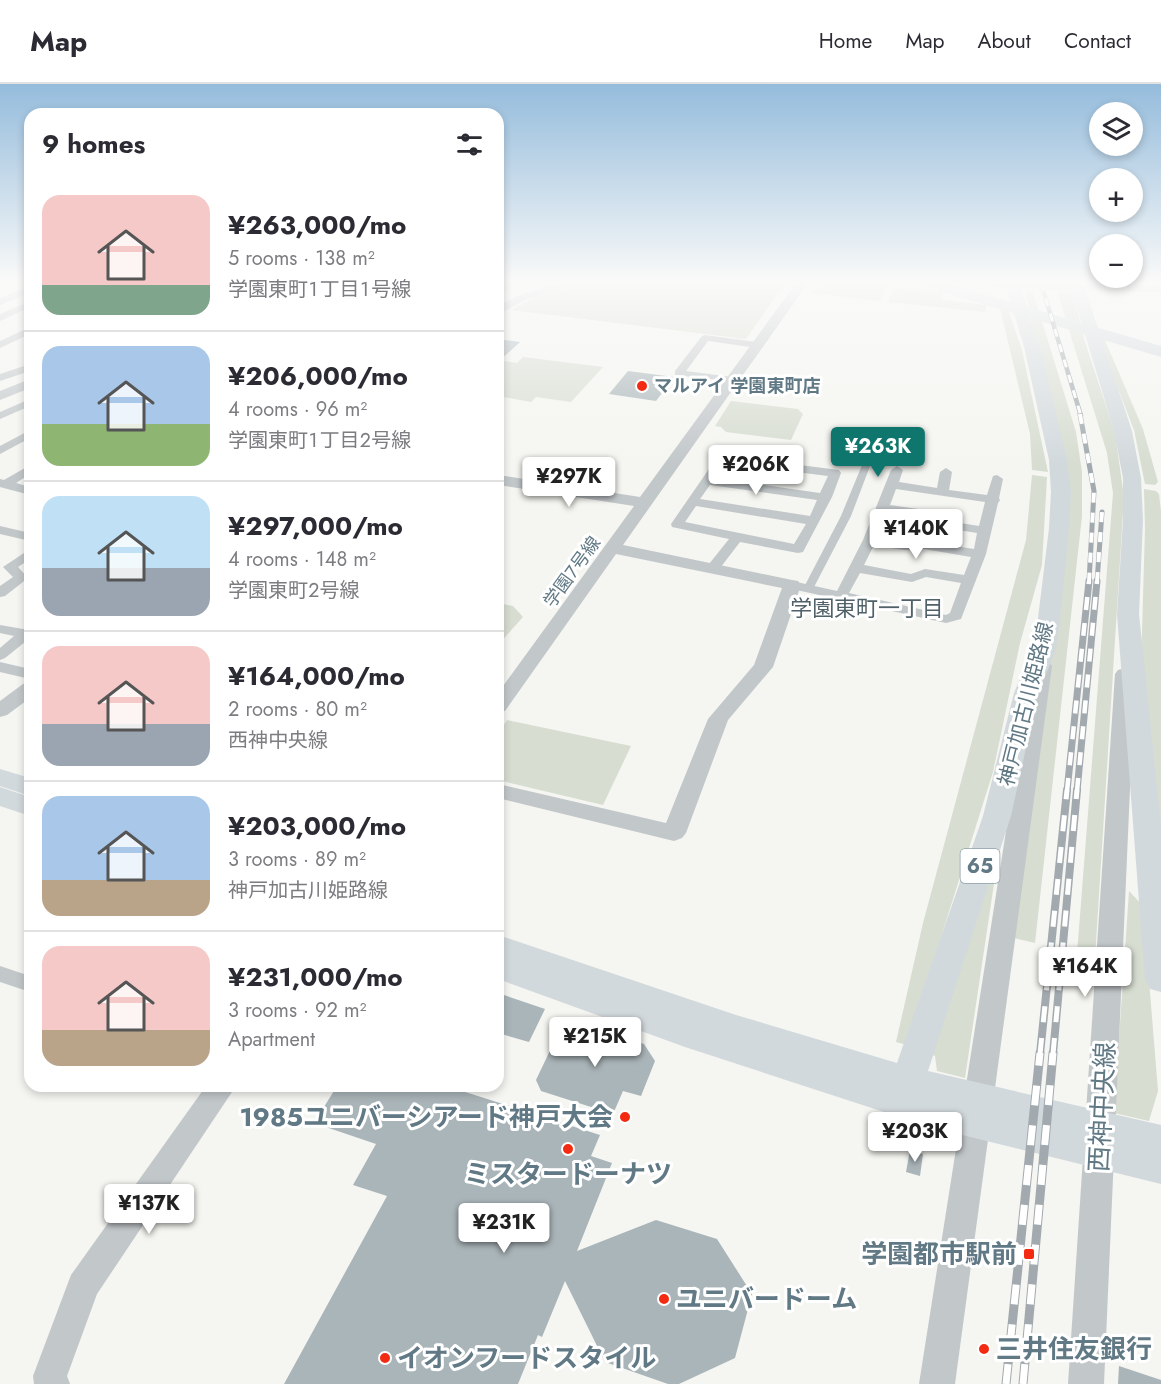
<!DOCTYPE html>
<html lang="en">
<head>
<meta charset="utf-8">
<style>
	:root { --surface:#fff; --page:#f7f7f7; --text:#2b2b33; --muted:#7c7c81; --line:#e1e1e2; --accent:#0f766e }
	body { margin:0; font-family:Jost,"Noto Sans JP",sans-serif; background:var(--page); color:var(--text); height:100vh; display:flex; flex-direction:column; font-size:22px; white-space:nowrap }
	* { box-sizing:border-box; margin:0 }
	p { font-size:20px; color:var(--muted) }
	.icon { flex:none; width:33px; height:33px; fill:none; stroke:currentColor; stroke-width:2; stroke-linecap:round; stroke-linejoin:round }
	.map { position:relative; flex:1; overflow:hidden }
	.drawer { position:absolute; left:24px; top:24px; width:480px; height:984px; display:flex; flex-direction:column; background:var(--surface); border-radius:18px; box-shadow:0 3px 9px #0003 }
	.drawer>* { flex:none }
	.tools { position:absolute; left:1089px; top:18px; display:grid; gap:12px }
	.tools a { display:grid; place-items:center; width:54px; height:54px; border-radius:50%; background:var(--surface); box-shadow:0 3px 9px #0003; font-size:30px }
	.price { position:absolute; translate:-50% -51px; padding:0 14px; border-radius:6px; background:#fff; color:#222; font-size:20px; line-height:39px; filter:drop-shadow(0 2px 3px #0008) }
	.price::after { content:''; position:absolute; left:50%; top:36px; width:18px; height:14px; margin-left:-9px; background:inherit; clip-path:polygon(0 0,100% 0,50% 100%) }
	.price.on { background:var(--accent); color:#fff }
	ul { padding:0; list-style:none }
	li { display:flex; align-items:center; gap:18px; height:150px; padding:0 18px }
	li+li { border-top:2px solid var(--line) }
	li span { display:grid; place-items:center; flex:none; width:168px; height:120px; border-radius:18px; color:#555 }
	li>.icon { margin-inline-start:auto }
	span .icon { width:72px; height:72px; fill:#fffc; stroke-width:1 }
	li b { font-size:26px }
	h2 { display:flex; justify-content:space-between; align-items:center; height:72px; padding:0 18px; font-size:26px }
	header { display:flex; align-items:center; gap:36px; box-sizing:border-box; height:84px; padding:0 30px; background:var(--surface); border-bottom:2px solid var(--line) }
	header strong { font-size:28px }
	nav { display:flex; gap:33px; margin-inline-start:auto; font-size:21px }
	.map>svg:first-child { display:block }
	.green { fill:#d7ddd1 }
	.building { fill:#aab5b9 }
	.lines { fill:none; stroke-linecap:round; stroke-linejoin:round }
	.pedestrian { fill:#c2c7ca; fill-rule:evenodd }
	.minor { fill:#c2c7ca; fill-rule:evenodd }
	.tertiary { fill:#c2c7ca; fill-rule:evenodd }
	.primary { fill:#d2d9dd; fill-rule:evenodd }
	.motorway { fill:#d2d9dd; fill-rule:evenodd }
	.rail-far4-casing { stroke:#a2aaaf; stroke-width:4.5 }
	.rail-far3-casing { stroke:#a2aaaf; stroke-width:5 }
	.rail-far2-casing { stroke:#a2aaaf; stroke-width:7 }
	.rail-far1-casing { stroke:#a2aaaf; stroke-width:8 }
	.rail-casing { stroke:#a2aaaf; stroke-width:9 }
	.rail-far4 { stroke:#fff; stroke-width:3; stroke-dasharray:8; stroke-linecap:butt }
	.rail-far3 { stroke:#fff; stroke-width:4; stroke-dasharray:10; stroke-linecap:butt }
	.rail-far2 { stroke:#fff; stroke-width:4.5; stroke-dasharray:13; stroke-linecap:butt }
	.rail-far1 { stroke:#fff; stroke-width:5; stroke-dasharray:16; stroke-linecap:butt }
	.rail { stroke:#fff; stroke-width:7; stroke-dasharray:20; stroke-linecap:butt }
	.poi-dot { fill:#f32b12; stroke:#fff; stroke-width:2 }
	.labels { text-anchor:middle; dominant-baseline:central; stroke-width:6; stroke-linejoin:round; paint-order:stroke }
	.far-poi-label { font-size:18px; font-weight:bold; fill:#617985; stroke:#fff; text-anchor:start }
	.far-street-label { font-size:18px; fill:#617985; stroke:#fff }
	.shield { fill:#fff; stroke:#90a1aa; stroke-width:1.5 }
	.shield-label { font-size:20px; font-weight:bold; fill:#617985 }
	.street-label { font-size:21px; fill:#617985; stroke:#fff }
	.neighbourhood-label { font-size:22px; fill:#506169; stroke:#fff }
	.near-street-label { font-size:26px; fill:#617985; stroke:#fff }
	.near-poi-label { font-size:26px; font-weight:bold; fill:#617985; stroke:#fff; text-anchor:start }
</style>
</head>
<body>
<header>
<strong>Map</strong>
<nav><a>Home</a><a>Map</a><a>About</a><a>Contact</a></nav>
</header>
<div class="map">
<svg width="1161" height="1300" viewBox="0 0 1161 1300">
	<rect width="100%" height="100%" fill="#f5f5f1"/>
	<g class="green">
		<path d="M585 199H785L746 255 511 226 541 210Z"/>
		<path d="M822 199 887 201 880 217 810 209 812 206H818Z"/>
		<path d="M894 203 943 208 941 216 987 221 985 228 888 218Z"/>
		<path d="M1025 207 1033 208 1076 348 1082 388V432L1035 859 1014 854 1058 346Z"/>
		<path d="M1057 207 1073 210 1085 258 1115 349 1124 413 1095 874 1077 870 1113 409 1107 369Z"/>
		<path d="M1000 224 1008 226 1022 266 1048 388 1032 386 1030 350Z"/>
		<path d="M1098 253 1104 254 1143 345 1158 398 1155 401 1145 400 1134 346Z"/>
		<path d="M523 273 603 283 571 318 536 313 531 318 498 312V276L517 279Z"/>
		<path d="M731 317 798 325 803 330 791 356 726 348 721 343 715 342Z"/>
		<path d="M1032 391 1047 393 1042 481 1020 559 993 688 907 961 896 958 923 839 1026 456Z"/>
		<path d="M1144 405 1156 407 1159 410 1161 427V809L1141 582 1145 445Z"/>
		<path d="M498 519 513 522 523 533 498 561Z"/>
		<path d="M507 636 631 662 603 721 498 696V650Z"/>
		<path d="M991 772 998 773 965 994 937 987 935 972 926 969Z"/>
		<path d="M1129 807 1143 822 1158 1007 1149 1037 1114 1029Z"/>
	</g>
	<g class="building">
		<path d="M498 255 520 258 498 278Z"/>
		<path d="M628 287 674 293 656 317 609 310Z"/>
		<path d="M498 909 545 925 529 958 498 949Z"/>
		<path d="M574 938 644 960 655 977 641 1012 623 1007 613 1030 541 1007 536 996 555 956 559 957 567 941Z"/>
		<path d="M337 1002H460L459 1006 600 1051 591 1072 612 1079 577 1167 656 1136 717 1155 752 1210 735 1274 679 1300H668L605 1278 565 1197 542 1253 538 1251 518 1300H284L387 1112 353 1101 376 1060 314 1039Z"/>
		<path d="M910 1066 923 1070 920 1092 906 1088Z"/>
		<path d="M1119 1282 1161 1296V1300H1118Z"/>
	</g>
	<g class="lines">
		<path class="pedestrian" d="M871 366 875 369 851 432 813 505 812 507H804L803 505 841 432 867 369Z"/>
		<g class="minor">
			<path d="M510 199H522L498 209V203Z"/>
			<path d="M30 217V223L0 237V230Z"/>
			<path d="M30 243V250L0 264V257Z"/>
			<path d="M705 251 757 258 762 261 757 264 708 257 686 287 732 293 736 294V298L675 291V287L702 252Z"/>
			<path d="M30 280V287L0 297V290Z"/>
			<path d="M30 315V322L0 335V328Z"/>
			<path d="M30 346V354L0 370V362Z"/>
			<path d="M722 371 839 386 841 389 832 413 803 468 798 469 740 458 717 488H707L705 485 729 455 672 443 671 440 718 372ZM725 379 828 392 820 409 715 394ZM710 401 817 416 810 432 700 415ZM696 422 806 440 794 460 685 438Z"/>
			<path d="M30 381V390L16 399 30 403V411L0 403V395L4 396Z"/>
			<path d="M897 382 903 386 899 398 937 404 940 388 946 384 952 388 949 406 987 411 993 392 997 391 1003 395 999 414 1000 416 998 419 986 470 961 535 946 539 792 505 785 501 792 497 837 507 863 456 891 386ZM896 405 985 418 979 442 954 438 925 426 890 421ZM887 428 922 433 946 444 977 449 974 465 924 457 904 458 878 453ZM874 461 904 466 924 465 971 473 964 491 925 485 911 490 864 481ZM860 489 912 498 926 493 961 499 950 529 946 531 849 509Z"/>
			<path d="M0 442 30 449V457L0 450Z"/>
			<path d="M30 465V475L18 483 28 494 5 512 0 513V502L13 493 3 483Z"/>
			<path d="M0 541 23 545 30 543V554L5 574 0 576V564L14 552 0 549Z"/>
			<path d="M0 578 30 585V595L0 588Z"/>
			<path d="M0 882 30 892V908L0 898Z"/>
		</g>
		<g class="tertiary">
			<path d="M558 199H575L525 216 498 231V222L517 212Z"/>
			<path d="M796 199H808L623 461 792 496 798 497 801 501 773 583 728 636 686 749 682 754 674 757 498 714V700L666 739 708 635 754 581 782 504 616 470 505 627 498 629V609L634 422 498 401V391L640 413Z"/>
			<path d="M987 199H1017L1018 200C1011 205 994 204 987 199Z"/>
			<path d="M1077 200 1161 202V208L1073 205 1071 203Z"/>
			<path d="M30 202V209L0 221V214Z"/>
			<path d="M30 295V304L0 316V307Z"/>
			<path d="M1042 576 1049 578 1052 582 955 1300H919L1032 582 1035 578Z"/>
			<path d="M1125 584 1132 586 1135 590 1104 1300H1068L1115 590 1118 586Z"/>
			<path d="M30 598V614L7 631 0 633V617L23 600Z"/>
			<path d="M206 1002H236L97 1210 67 1292 70 1300H34L33 1292 71 1191Z"/>
		</g>
		<g class="primary">
			<path d="M1005 199H1083L1132 347 1141 394 1143 436 1139 530 1161 741V908L1150 905 1145 896 1117 530 1123 436V394L1114 347 1072 207 1021 204 1040 263 1067 376 1071 408 1069 444 1060 534 1056 566 1038 609 1011 732 928 987 1161 1041V1100L930 1043 685 963 498 895V851L736 931 897 979 983 732 1014 609 1032 566 1038 534 1049 444 1051 408 1049 376 1024 263Z"/>
			<path d="M0 685 30 694V712L0 702Z"/>
			<path d="M0 703 30 713V732L0 722Z"/>
		</g>
		<path class="motorway" d="M920 199H945L1161 262V273L922 202Z"/>
		<defs>
			<path id="rail-far4" d="M1041 199 1081 332"/>
			<g id="rail-far3">
				<path d="M1080 330 1094 407 1089 498"/>
				<path d="M1097 498 1102 428"/>
			</g>
			<g id="rail-far2">
				<path d="M1067 707 1089 497"/>
				<path d="M1077 707 1097 497"/>
			</g>
			<g id="rail-far1">
				<path d="M1040 970 1067 706"/>
				<path d="M1053 970 1077 706"/>
			</g>
			<g id="rail">
				<path d="M1006 1300 1040 969"/>
				<path d="M1023 1300 1053 969"/>
			</g>
		</defs>
		<use href="#rail-far4" class="rail-far4-casing"/>
		<use href="#rail-far3" class="rail-far3-casing"/>
		<use href="#rail-far2" class="rail-far2-casing"/>
		<use href="#rail-far1" class="rail-far1-casing"/>
		<use href="#rail" class="rail-casing"/>
		<use href="#rail-far4" class="rail-far4"/>
		<use href="#rail-far3" class="rail-far3"/>
		<use href="#rail-far2" class="rail-far2"/>
		<use href="#rail-far1" class="rail-far1"/>
		<use href="#rail" class="rail"/>
	</g>
	<linearGradient id="sky" x2="0" y2="1"><stop stop-color="#95bcdc"/><stop offset="0.52" stop-color="#fafaf9"/><stop offset="1" stop-color="#fafaf9" stop-opacity="0"/></linearGradient>
	<rect width="1161" height="381" fill="url(#sky)"/>
	<g class="poi-dot">
		<circle cx="642" cy="302" r="6"/>
		<circle cx="625" cy="1033" r="6"/>
		<circle cx="568" cy="1065" r="6"/>
		<rect x="1023" y="1164" width="12" height="12" rx="3"/>
		<circle cx="664" cy="1215" r="6"/>
		<circle cx="984" cy="1265" r="6"/>
		<circle cx="385" cy="1274" r="6"/>
	</g>
	<g class="labels">
		<g class="far-poi-label">
			<text x="654" y="302">マルアイ 学園東町店</text>
		</g>
		<g class="far-street-label">
			<text transform="translate(572 488) rotate(-54)">学園７号線</text>
		</g>
		<rect class="shield" x="960.5" y="765" width="39" height="34" rx="4.5"/>
		<g class="shield-label">
			<text x="980" y="782">65</text>
		</g>
		<g class="street-label">
			<text transform="translate(1026 620) rotate(-76)">神戸加古川姫路線</text>
		</g>
		<g class="neighbourhood-label">
			<text x="867" y="524">学園東町一丁目</text>
		</g>
		<g class="near-street-label">
			<text transform="translate(1102 1023) rotate(-87)">西神中央線</text>
		</g>
		<g class="near-poi-label">
			<text x="613" y="1033" text-anchor="end">1985ユニバーシアード神戸大会</text>
			<text x="568" y="1090" text-anchor="middle">ミスタードーナツ</text>
			<text x="1017" y="1170" text-anchor="end">学園都市駅前</text>
			<text x="676" y="1215">ユニバードーム</text>
			<text x="996" y="1265">三井住友銀行</text>
			<text x="397" y="1274">イオンフードスタイル</text>
		</g>
	</g>
</svg>
<div class="tools">
<a><svg class="icon" aria-label="layers" viewBox="0 0 24 24"><path d="M12 4l9 5-9 5-9-5zM3 14l9 5 9-5"/></svg></a>
<a>+</a>
<a>−</a>
</div>
<b class="price on" style="left:878px;top:394px">¥263K</b>
<b class="price" style="left:756px;top:412px">¥206K</b>
<b class="price" style="left:569px;top:424px">¥297K</b>
<b class="price" style="left:916px;top:476px">¥140K</b>
<b class="price" style="left:1085px;top:914px">¥164K</b>
<b class="price" style="left:595px;top:984px">¥215K</b>
<b class="price" style="left:915px;top:1079px">¥203K</b>
<b class="price" style="left:149px;top:1151px">¥137K</b>
<b class="price" style="left:504px;top:1170px">¥231K</b>
<section class="drawer">
<h2>9 homes<svg class="icon" aria-label="filters" viewBox="0 0 24 24"><path d="M4 7h16M4 17h16"/><circle cx="9" cy="7" r="2"/><circle cx="15" cy="17" r="2"/></svg></h2>
<ul>
<li><span style="background:linear-gradient(#f6c9c9 75%,#7fa58c 0)"><svg class="icon" aria-label="home" viewBox="0 0 24 24"><path d="M3 11l9-7 9 7M6 9v11h12V9"/></svg></span><div><b>¥263,000/mo</b><p>5 rooms · 138 m²</p><p>学園東町１丁目１号線</p></div></li>
<li><span style="background:linear-gradient(#a9c7e8 65%,#8fb573 0)"><svg class="icon" aria-label="home" viewBox="0 0 24 24"><path d="M3 11l9-7 9 7M6 9v11h12V9"/></svg></span><div><b>¥206,000/mo</b><p>4 rooms · 96 m²</p><p>学園東町１丁目２号線</p></div></li>
<li><span style="background:linear-gradient(#bfe0f5 60%,#9aa5b1 0)"><svg class="icon" aria-label="home" viewBox="0 0 24 24"><path d="M3 11l9-7 9 7M6 9v11h12V9"/></svg></span><div><b>¥297,000/mo</b><p>4 rooms · 148 m²</p><p>学園東町２号線</p></div></li>
<li><span style="background:linear-gradient(#f6c9c9 65%,#9aa5b1 0)"><svg class="icon" aria-label="home" viewBox="0 0 24 24"><path d="M3 11l9-7 9 7M6 9v11h12V9"/></svg></span><div><b>¥164,000/mo</b><p>2 rooms · 80 m²</p><p>西神中央線</p></div></li>
<li><span style="background:linear-gradient(#a9c7e8 70%,#b9a48a 0)"><svg class="icon" aria-label="home" viewBox="0 0 24 24"><path d="M3 11l9-7 9 7M6 9v11h12V9"/></svg></span><div><b>¥203,000/mo</b><p>3 rooms · 89 m²</p><p>神戸加古川姫路線</p></div></li>
<li><span style="background:linear-gradient(#f6c9c9 70%,#b9a48a 0)"><svg class="icon" aria-label="home" viewBox="0 0 24 24"><path d="M3 11l9-7 9 7M6 9v11h12V9"/></svg></span><div><b>¥231,000/mo</b><p>3 rooms · 92 m²</p><p>Apartment</p></div></li>
</ul>
</section>
</div>
</body>
</html>
